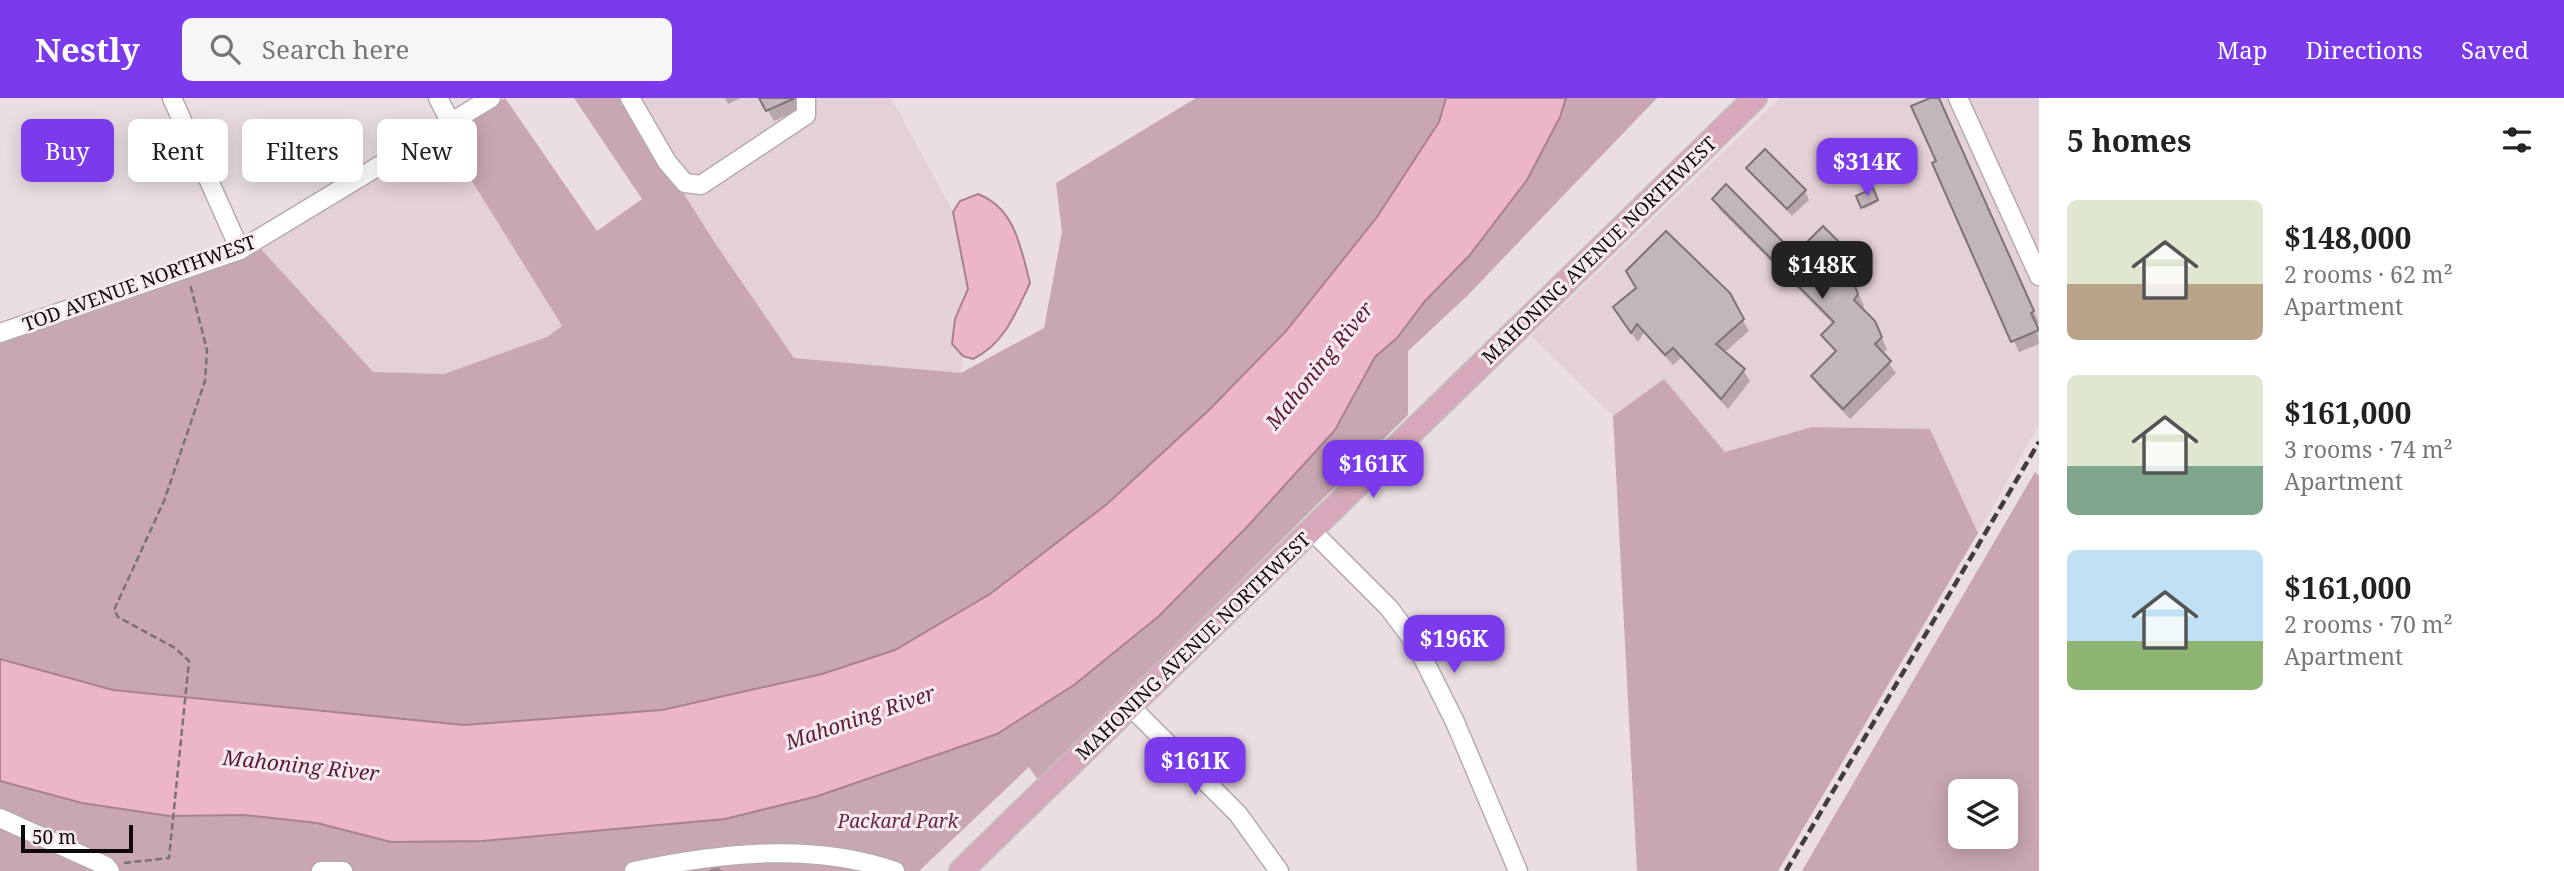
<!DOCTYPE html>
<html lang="en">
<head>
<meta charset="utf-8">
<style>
	:root { --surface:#fff; --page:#f6f6f6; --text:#222; --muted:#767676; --accent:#7c3aed }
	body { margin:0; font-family:"Noto Serif",serif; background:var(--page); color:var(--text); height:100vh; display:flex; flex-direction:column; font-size:26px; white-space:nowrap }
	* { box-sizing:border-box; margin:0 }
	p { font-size:23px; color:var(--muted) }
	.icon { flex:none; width:38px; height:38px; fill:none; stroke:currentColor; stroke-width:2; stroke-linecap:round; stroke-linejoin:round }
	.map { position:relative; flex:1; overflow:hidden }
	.side { display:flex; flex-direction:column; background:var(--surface); width:525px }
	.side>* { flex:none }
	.top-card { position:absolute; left:21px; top:21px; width:665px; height:63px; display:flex; gap:14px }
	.controls { position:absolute; left:1948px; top:681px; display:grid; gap:14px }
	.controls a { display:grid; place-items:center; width:70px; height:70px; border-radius:10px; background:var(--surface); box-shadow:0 4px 18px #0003; font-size:35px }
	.scale { position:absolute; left:21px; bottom:18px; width:112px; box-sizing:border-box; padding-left:7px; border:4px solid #0e0a0b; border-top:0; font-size:19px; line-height:24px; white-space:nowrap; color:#0e0a0b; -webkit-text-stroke:5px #f7ebef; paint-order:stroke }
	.price { position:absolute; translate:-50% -60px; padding:0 16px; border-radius:14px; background:var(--accent); color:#fff; font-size:23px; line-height:46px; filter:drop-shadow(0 2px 4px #0008) }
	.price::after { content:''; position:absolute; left:50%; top:42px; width:21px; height:16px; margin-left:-10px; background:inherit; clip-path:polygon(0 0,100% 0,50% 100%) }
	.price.current { background:#222; color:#fff }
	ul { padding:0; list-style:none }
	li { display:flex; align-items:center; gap:21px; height:175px; padding:0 28px }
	li span { display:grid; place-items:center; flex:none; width:196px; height:140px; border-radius:10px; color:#555 }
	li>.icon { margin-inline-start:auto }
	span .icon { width:84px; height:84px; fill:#fffc; stroke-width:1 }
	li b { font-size:30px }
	h2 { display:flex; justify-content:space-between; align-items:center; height:84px; padding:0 28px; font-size:30px }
	.pill { padding:0 24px; border-radius:10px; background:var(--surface); box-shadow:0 4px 18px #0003; font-size:24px; line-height:63px }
	.pill.current { background:var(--accent); color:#fff }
	header { display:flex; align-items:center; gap:42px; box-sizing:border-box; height:98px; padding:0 35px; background:var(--accent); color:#fff }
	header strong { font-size:33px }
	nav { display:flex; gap:38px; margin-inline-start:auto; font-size:24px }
	.search { width:490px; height:63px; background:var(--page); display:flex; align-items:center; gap:18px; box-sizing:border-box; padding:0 24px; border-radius:10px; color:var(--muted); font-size:26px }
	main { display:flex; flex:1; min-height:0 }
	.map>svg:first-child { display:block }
	.built { fill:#e4d0d7 }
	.green { fill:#c8a6b2; fill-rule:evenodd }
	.water { fill:#ecb5c9; stroke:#a98290; stroke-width:2 }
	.shadow { fill:#0003 }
	.building { fill:#c1b6ba; stroke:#7e7477; stroke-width:2 }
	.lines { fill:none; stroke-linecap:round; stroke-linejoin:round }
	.minor-casing { stroke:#b5abae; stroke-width:21 }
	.major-casing { stroke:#c0bfc0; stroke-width:26 }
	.path { stroke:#7a7274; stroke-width:2.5; stroke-dasharray:7 3.5; stroke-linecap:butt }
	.minor { stroke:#fff; stroke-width:18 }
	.major { stroke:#d7a8bb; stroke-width:23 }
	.rail { stroke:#423c3e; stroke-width:4.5; stroke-dasharray:10 5; stroke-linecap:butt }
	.labels { text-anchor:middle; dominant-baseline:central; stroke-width:6; stroke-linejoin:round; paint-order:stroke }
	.street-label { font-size:19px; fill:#0e0a0b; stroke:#f7ebef }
	.park-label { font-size:19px; font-style:italic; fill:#662543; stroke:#f7ebef }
	.water-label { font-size:21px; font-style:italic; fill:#5b1b3a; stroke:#f7ebef }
</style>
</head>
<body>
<header>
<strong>Nestly</strong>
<div class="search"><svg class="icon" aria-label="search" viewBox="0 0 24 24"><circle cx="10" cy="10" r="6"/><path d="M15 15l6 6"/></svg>Search here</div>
<nav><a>Map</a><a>Directions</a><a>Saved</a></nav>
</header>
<main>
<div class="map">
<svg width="2039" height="773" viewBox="0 0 2039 773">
	<rect width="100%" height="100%" fill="#eadee2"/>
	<g class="built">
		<path d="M623 0H891L953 114 968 191 955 221 952 245 963 258 961 275 794 260 717 148Z"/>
		<path d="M1780 0H2039V326L1978 435 1930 331 1812 329 1725 354 1664 281 1613 318 1531 238Z"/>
		<path d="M444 38 562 229 547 239 444 276 372 274 261 151Z"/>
	</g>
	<g class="green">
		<path d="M505 0 597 133 642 101 574 0H623L717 148 794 260 961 275 1044 230 1062 134 1056 85 1196 0H1446L1439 24 1377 119 1286 233 1209 312 1107 406 990 496 895 552 822 576 662 612 464 627 113 592 0 561V243L261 151 373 274 444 276 547 239 562 228 444 38Z"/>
		<path d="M1566 0H1657L1467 198 1408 253V317L1038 682 1029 669 919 773H0V683L82 705 169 718 244 717 317 725 391 744 482 743 725 721 818 698 997 636 1074 587 1159 518 1246 430 1335 332 1375 259 1397 240 1425 203 1469 158 1527 82 1560 19Z"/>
		<path d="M1664 281 1725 354 1812 329 1930 331 1978 435 1778 773H1637L1613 318Z"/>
		<path d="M2035 374 2039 378V773H1802ZM1960 693H2006V738H1960Z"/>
	</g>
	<g class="water">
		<path d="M1446 0H1566L1560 19 1527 82 1469 158 1425 203 1397 240 1375 259 1335 332 1246 430 1159 518 1074 587 997 636 818 698 725 721 482 743 391 744 317 725 244 717 169 718 82 705 0 683V561L113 592 464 627 662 612 822 576 895 552 990 496 1107 406 1209 312 1286 233 1377 119 1439 24Z"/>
		<path d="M978 96C1015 110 1021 150 1030 185 1016 215 1004 246 973 261L963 258 952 246 955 221 968 191 953 114 960 103Z"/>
	</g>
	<g class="shadow">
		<path d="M725 0H741L728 6Z"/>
		<path d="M761 0H795L801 11 774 23Z"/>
		<path d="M1934 0H1938L1943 10 2039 225 2036 226 2039 246 2019 254 1934 66 1938 64Z"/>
		<path d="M1748 70 1805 93 1809 102 1792 118Z"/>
		<path d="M1872 92 1878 104 1864 111 1858 98Z"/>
		<path d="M1714 101 1795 158 1837 144 1864 208 1861 211 1880 236 1887 251 1882 256 1896 275 1850 321 1819 289 1813 278 1836 255 1823 237 1834 227 1720 112Z"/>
		<path d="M1735 208 1749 233 1724 255 1743 272 1750 283 1728 311 1681 260 1673 267 1644 235 1638 244 1621 220Z"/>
		<path d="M716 767 722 773H709Z"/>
	</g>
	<g class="building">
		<path d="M759 0H795L766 13Z"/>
		<path d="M1930 0H1939L2034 213 2031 215 2039 232 2011 244 1932 65 1936 63 1911 8Z"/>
		<path d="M1765 51 1806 92 1787 111 1746 70Z"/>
		<path d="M1726 86 1795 156 1823 128 1838 143 1833 147 1842 156 1858 196 1854 202 1875 223 1882 239 1875 246 1891 263 1843 311 1811 278 1836 253 1821 237 1834 224 1712 101Z"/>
		<path d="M1873 90 1878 102 1861 110 1856 98Z"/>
		<path d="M1666 133 1730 195 1744 221 1716 246 1745 271 1721 301 1673 250 1665 257 1637 226 1631 235 1613 209 1636 190 1626 173Z"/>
	</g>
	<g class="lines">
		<defs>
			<g id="minor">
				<path d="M172 0 240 152"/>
				<path d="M438 0 451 25"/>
				<path d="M630 0 667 64 685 85 701 87 806 17V0"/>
				<path d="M1958 0 2039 178"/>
				<path d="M0 235 240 152 491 0"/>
				<path d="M1312 433 1389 510 1416 546 1455 624 1518 773"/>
				<path d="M1131 609 1238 716 1279 773"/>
				<path d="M0 720 106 768 110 773"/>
				<path d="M321 773H343"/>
				<path d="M634 773C718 755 813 744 895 773"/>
			</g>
			<path id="major" d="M961 773 1755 0"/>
		</defs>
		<use href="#minor" class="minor-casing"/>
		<use href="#major" class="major-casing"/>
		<path class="path" d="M124 765 169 760 189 563 175 550 118 519 114 512 164 403 205 283 207 252 190 186"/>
		<use href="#minor" class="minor"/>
		<use href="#major" class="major"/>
		<path class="rail" d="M1786 773 2039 344"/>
	</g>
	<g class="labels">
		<g class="street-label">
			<text transform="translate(1599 152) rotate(-44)">MAHONING AVENUE NORTHWEST</text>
			<text transform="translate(139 185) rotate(-20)">TOD AVENUE NORTHWEST</text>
			<text transform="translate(1193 548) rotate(-44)">MAHONING AVENUE NORTHWEST</text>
		</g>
		<g class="park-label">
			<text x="898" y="723">Packard Park</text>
		</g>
		<g class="water-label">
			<text transform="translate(1319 267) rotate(-51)">Mahoning River</text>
			<text transform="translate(860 619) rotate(-19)">Mahoning River</text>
			<text transform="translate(301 667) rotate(6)">Mahoning River</text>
		</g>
	</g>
</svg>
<div class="controls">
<a><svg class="icon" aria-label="layers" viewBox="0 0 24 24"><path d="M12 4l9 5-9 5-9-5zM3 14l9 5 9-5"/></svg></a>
</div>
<div class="scale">50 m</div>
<b class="price" style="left:1867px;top:100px">$314K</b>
<b class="price current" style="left:1822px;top:203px">$148K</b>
<b class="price" style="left:1373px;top:402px">$161K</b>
<b class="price" style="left:1454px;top:577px">$196K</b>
<b class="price" style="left:1195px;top:699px">$161K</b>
<div class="top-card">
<a class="pill current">Buy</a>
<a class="pill">Rent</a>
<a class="pill">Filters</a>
<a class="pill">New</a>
</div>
</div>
<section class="side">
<h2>5 homes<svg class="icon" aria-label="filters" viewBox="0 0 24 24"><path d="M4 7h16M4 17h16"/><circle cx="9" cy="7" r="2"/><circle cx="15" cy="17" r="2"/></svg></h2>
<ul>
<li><span style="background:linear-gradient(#dfe7d0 60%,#b9a48a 0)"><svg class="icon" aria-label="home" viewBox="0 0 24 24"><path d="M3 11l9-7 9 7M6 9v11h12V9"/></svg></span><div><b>$148,000</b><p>2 rooms · 62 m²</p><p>Apartment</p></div></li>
<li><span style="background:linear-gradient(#dfe7d0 65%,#7fa58c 0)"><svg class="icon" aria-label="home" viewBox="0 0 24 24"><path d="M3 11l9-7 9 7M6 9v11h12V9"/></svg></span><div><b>$161,000</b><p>3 rooms · 74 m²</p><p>Apartment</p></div></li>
<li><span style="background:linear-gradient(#bfe0f5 65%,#8fb573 0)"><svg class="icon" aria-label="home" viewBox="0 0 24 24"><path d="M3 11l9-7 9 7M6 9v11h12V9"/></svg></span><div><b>$161,000</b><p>2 rooms · 70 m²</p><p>Apartment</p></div></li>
</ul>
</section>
</main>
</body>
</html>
